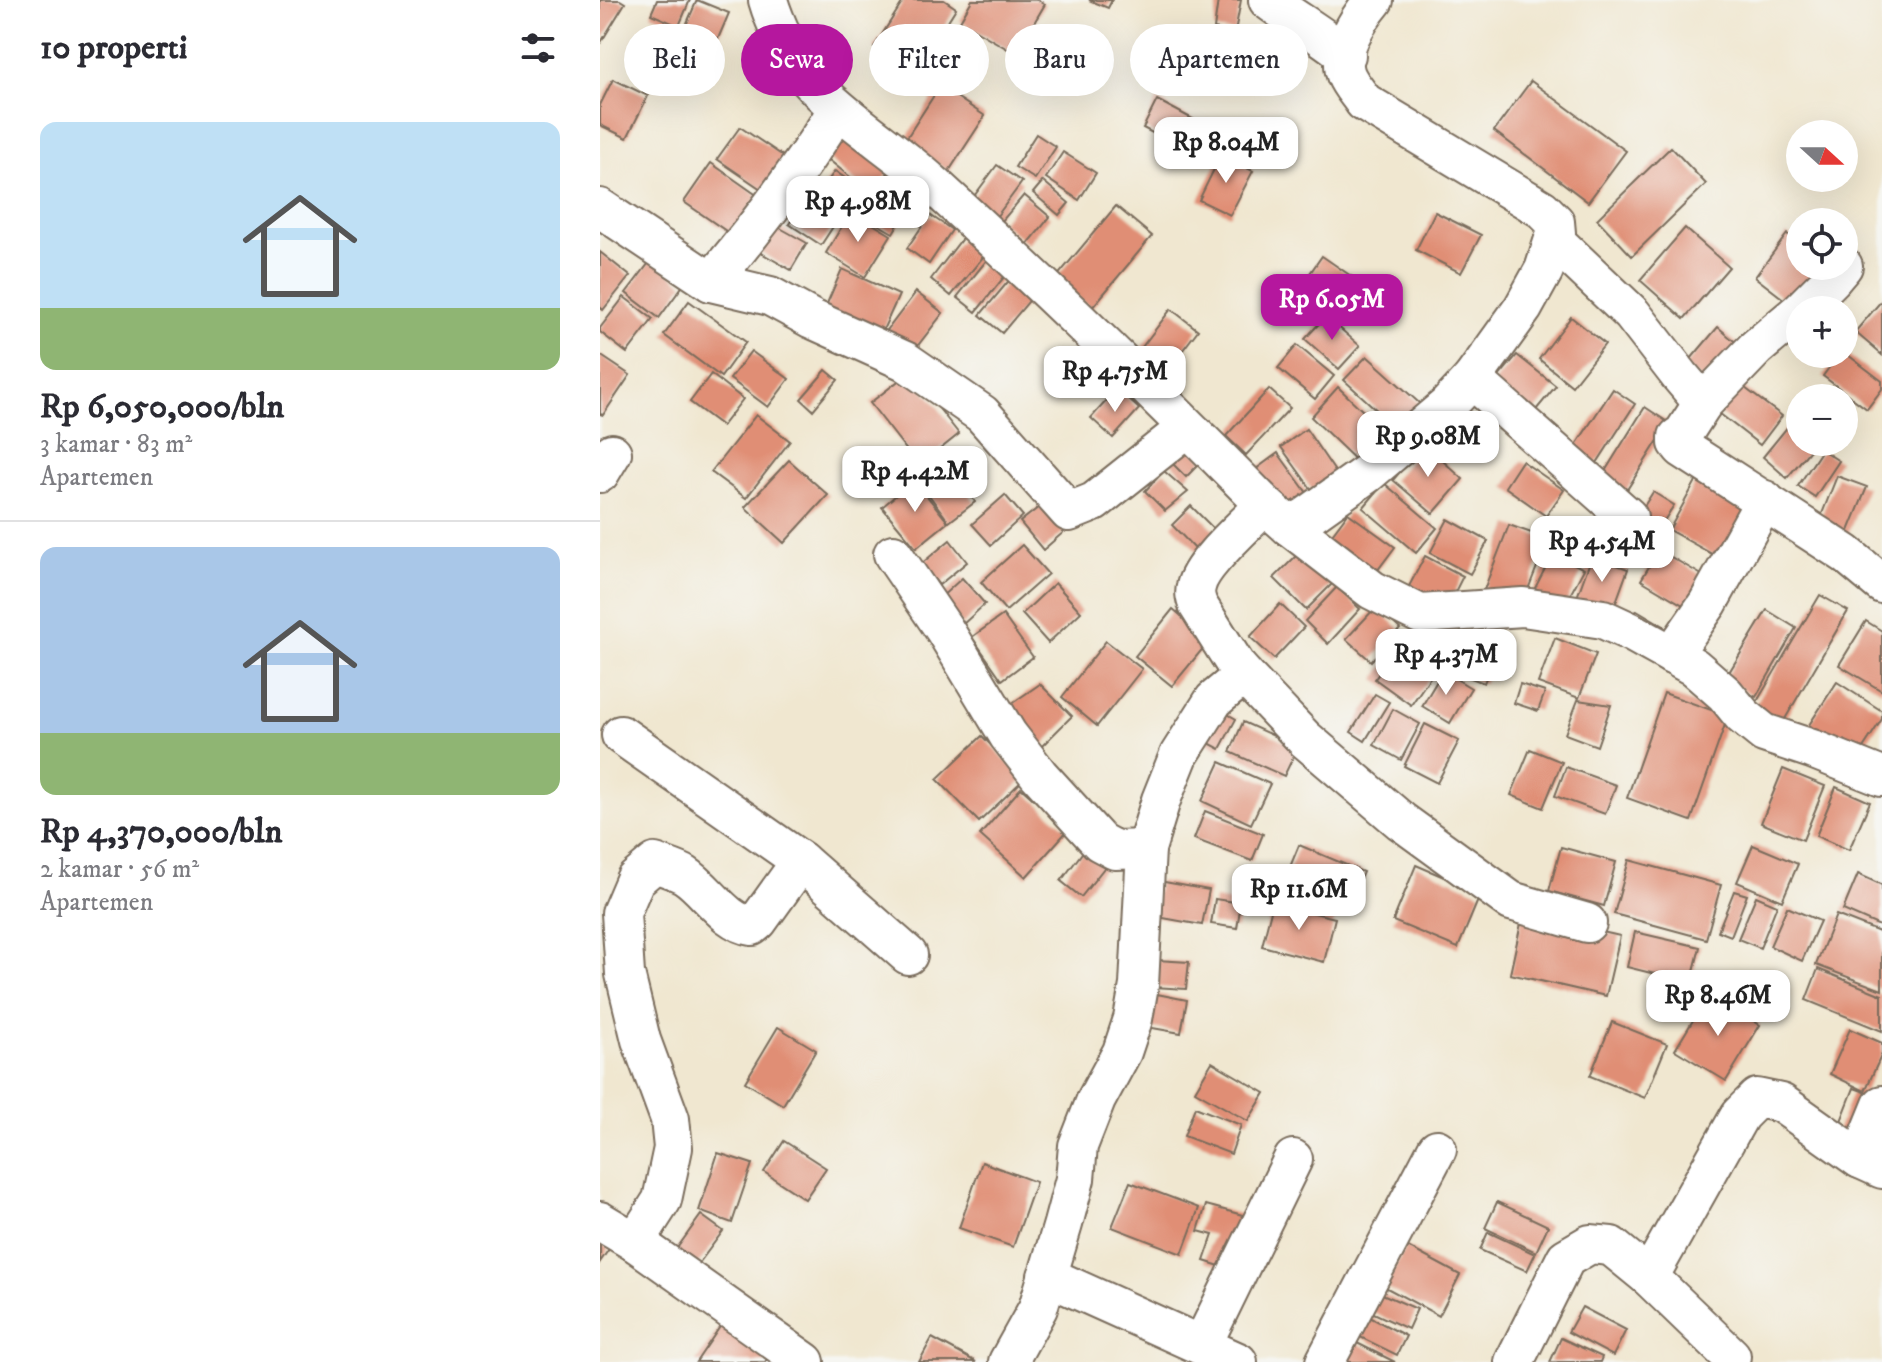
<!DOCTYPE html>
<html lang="id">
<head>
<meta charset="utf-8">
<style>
	:root { --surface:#fff; --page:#f2f2f3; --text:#2b2b33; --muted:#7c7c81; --line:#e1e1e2; --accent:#b5179e }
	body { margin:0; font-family:"IM FELL DW Pica",serif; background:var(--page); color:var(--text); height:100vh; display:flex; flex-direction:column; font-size:30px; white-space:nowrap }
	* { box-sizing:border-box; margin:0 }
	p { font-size:26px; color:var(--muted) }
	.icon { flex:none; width:44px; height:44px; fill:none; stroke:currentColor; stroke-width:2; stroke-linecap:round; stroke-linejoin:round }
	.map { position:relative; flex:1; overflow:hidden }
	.panel { display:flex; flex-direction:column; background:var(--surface); width:600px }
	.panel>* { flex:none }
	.hud { position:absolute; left:24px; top:24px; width:760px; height:72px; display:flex; gap:16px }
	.needle { width:52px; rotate:111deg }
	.tools { position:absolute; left:1186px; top:120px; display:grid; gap:16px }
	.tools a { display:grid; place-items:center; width:72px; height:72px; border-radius:50%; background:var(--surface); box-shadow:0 8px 32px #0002; font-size:40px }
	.price { position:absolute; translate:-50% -68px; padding:0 18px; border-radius:16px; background:#fff; color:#222; font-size:26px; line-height:52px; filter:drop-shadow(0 2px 4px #0008) }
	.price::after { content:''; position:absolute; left:50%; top:48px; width:24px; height:18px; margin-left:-12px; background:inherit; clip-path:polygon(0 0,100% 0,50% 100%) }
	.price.selected { background:var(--accent); color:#fff }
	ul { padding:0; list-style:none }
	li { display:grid; align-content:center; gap:16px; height:424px; padding:0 40px }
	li+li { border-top:2px solid var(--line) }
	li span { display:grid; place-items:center; height:248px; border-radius:16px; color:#555 }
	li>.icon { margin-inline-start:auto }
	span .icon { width:144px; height:144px; fill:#fffc; stroke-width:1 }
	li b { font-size:34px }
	h2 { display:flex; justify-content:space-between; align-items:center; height:96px; padding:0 40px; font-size:34px }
	.chip { padding:0 28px; border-radius:36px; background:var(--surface); box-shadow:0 8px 32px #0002; font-size:28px; line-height:72px }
	.chip.selected { background:var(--accent); color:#fff }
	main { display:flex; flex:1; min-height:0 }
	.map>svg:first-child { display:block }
	.building { fill:#e08e74 }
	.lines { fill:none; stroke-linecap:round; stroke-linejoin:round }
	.minor-casing { stroke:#7a6c5c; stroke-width:42 }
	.minor { stroke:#fff; stroke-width:38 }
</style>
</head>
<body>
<main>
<section class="panel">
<h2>10 properti<svg class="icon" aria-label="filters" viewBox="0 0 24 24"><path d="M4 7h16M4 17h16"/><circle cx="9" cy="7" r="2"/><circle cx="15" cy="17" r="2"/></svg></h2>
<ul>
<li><span style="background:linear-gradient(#bfe0f5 75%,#8fb573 0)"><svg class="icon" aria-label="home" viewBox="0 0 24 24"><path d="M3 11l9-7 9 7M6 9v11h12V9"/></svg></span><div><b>Rp 6,050,000/bln</b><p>3 kamar · 83 m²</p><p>Apartemen</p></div></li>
<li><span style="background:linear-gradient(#a9c7e8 75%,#8fb573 0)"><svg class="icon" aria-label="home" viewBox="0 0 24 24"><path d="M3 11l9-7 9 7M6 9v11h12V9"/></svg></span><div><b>Rp 4,370,000/bln</b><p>2 kamar · 56 m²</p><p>Apartemen</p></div></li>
</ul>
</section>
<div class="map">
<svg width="1282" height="1362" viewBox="0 0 1282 1362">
	<rect width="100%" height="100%" fill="#f6f6f2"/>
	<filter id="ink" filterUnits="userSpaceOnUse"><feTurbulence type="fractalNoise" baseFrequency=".0125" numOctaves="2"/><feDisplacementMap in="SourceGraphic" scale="16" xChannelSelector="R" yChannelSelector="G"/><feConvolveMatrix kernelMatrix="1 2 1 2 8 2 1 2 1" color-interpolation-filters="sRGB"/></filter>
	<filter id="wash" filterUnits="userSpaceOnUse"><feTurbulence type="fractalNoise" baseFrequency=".006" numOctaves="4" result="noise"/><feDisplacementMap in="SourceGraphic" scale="32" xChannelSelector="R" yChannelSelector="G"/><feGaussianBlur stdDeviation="1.8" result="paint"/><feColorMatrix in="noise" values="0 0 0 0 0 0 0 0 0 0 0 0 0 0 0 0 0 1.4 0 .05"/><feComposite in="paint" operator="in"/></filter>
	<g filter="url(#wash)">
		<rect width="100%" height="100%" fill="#f0e7d0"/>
		<g id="blocks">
			<g class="building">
				<path d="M0 0H20L25 3 0 44Z"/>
				<path d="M57 0H90L79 26 51 14Z"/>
				<path d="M97 0 129 13 109 60 77 46Z"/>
				<path d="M304 0H344L356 8 315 73 274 47Z"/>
				<path d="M372 0H438L445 4 416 54 360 21Z"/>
				<path d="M489 0H512L508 8Z"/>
				<path d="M618 0H641L635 32 614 29Z"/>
				<path d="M590 32 634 46 625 75 581 62Z"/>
				<path d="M13 79 48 96 27 138 0 125V105Z"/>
				<path d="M931 81 1026 151 988 202 894 131Z"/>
				<path d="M340 86 385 116 349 171 304 142Z"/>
				<path d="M557 100 617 132 602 159 543 128Z"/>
				<path d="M140 127 186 158 164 191 117 159Z"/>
				<path d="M241 133 289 172 271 194 223 155Z"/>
				<path d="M436 134 456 147 435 179 415 167Z"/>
				<path d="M1071 147 1106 184 1032 256 997 219Z"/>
				<path d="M463 152 496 173 479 200 446 178Z"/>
				<path d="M621 155 653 171 630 215 599 200Z"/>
				<path d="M111 163 158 196 132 235 84 202Z"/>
				<path d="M397 165 422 182 394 220 369 203Z"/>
				<path d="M235 171 259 188 240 214 216 197Z"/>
				<path d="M443 181 469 203 459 215 433 193Z"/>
				<path d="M273 195 305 213 293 233 262 215Z"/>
				<path d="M424 195 450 217 428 244 401 222Z"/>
				<path d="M206 198 238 219 221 245 189 224Z"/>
				<path d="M516 206 552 236 491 309 455 279Z"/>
				<path d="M251 211 291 235 265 277 226 253Z"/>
				<path d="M835 212 881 235 861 273 816 250Z"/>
				<path d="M330 215 352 230 329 264 307 248Z"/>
				<path d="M173 224 207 243 191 270 158 251Z"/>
				<path d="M1085 228 1129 267 1084 319 1040 280Z"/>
				<path d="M367 232 389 250 351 296 331 279Z"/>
				<path d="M1187 234 1200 243V266H1225L1194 307 1155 277Z"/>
				<path d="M0 252 30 276 3 310 0 307Z"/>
				<path d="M390 256 409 271 376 312 357 297Z"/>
				<path d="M722 256 751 276 737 296 708 276Z"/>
				<path d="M52 259 84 284 59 318 26 293Z"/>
				<path d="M242 269 299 295 278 341 222 315Z"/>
				<path d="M412 277 434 295 402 333 380 315Z"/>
				<path d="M316 292 343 313 312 353 285 333Z"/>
				<path d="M24 297 53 319 27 353 0 332V328Z"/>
				<path d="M1282 300V355L1255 332Z"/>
				<path d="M89 301 146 342 121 377 64 335Z"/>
				<path d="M571 309 598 330 560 380 533 359Z"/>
				<path d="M726 316 760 346 739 369 705 339Z"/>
				<path d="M971 317 1005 344 972 386 939 359Z"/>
				<path d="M1118 327 1141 347 1109 386 1085 366Z"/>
				<path d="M697 345 734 376 715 399 678 368Z"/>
				<path d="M151 351 189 379 168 407 130 379Z"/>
				<path d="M1244 352 1282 381V389L1267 409 1223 376 1239 354H1244Z"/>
				<path d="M0 355 30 375 3 415 0 414Z"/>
				<path d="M917 355 956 386 931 416 892 385Z"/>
				<path d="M767 356 827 410 804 435 744 380Z"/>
				<path d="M226 370 238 380 213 410 201 399Z"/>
				<path d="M310 372 359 434 319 466 270 403Z"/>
				<path d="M111 374 143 399 122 426 90 402Z"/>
				<path d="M1137 382 1182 416 1160 445 1115 410Z"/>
				<path d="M738 387 791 438 763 467 711 417Z"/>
				<path d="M517 389 539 409 513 438 491 418Z"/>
				<path d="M669 389 690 408 646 455 626 436Z"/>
				<path d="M1013 389 1035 404 993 469 970 454Z"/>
				<path d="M1045 407 1069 423 1023 496 999 481Z"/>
				<path d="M156 415 190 441 146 498 111 472Z"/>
				<path d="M1189 425 1200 433V442H1211L1214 445 1187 478 1163 457Z"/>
				<path d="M706 429 736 473 712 490 681 447Z"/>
				<path d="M586 443 603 460 586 477 569 460Z"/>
				<path d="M824 444 863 479 833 514 793 480Z"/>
				<path d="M1222 450 1239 461 1215 497 1198 486Z"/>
				<path d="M678 453 710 497 685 515 652 472Z"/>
				<path d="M341 456 375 502 349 522 315 476Z"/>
				<path d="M189 460 228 495 184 543 145 507Z"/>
				<path d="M922 461 964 490 946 516 905 487Z"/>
				<path d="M564 471 588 492 565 511 545 491Z"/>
				<path d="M1237 476 1267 487 1247 536 1218 524Z"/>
				<path d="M314 480 348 522 316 548 282 507Z"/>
				<path d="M1096 481 1148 510 1121 559 1069 530Z"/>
				<path d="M784 483 837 528 816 553 763 508Z"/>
				<path d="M1053 492 1074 505 1048 546 1027 533Z"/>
				<path d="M405 495 423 516 391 545 372 524Z"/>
				<path d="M443 504 465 531 443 550 420 522Z"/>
				<path d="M591 506 619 534 599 553 572 525Z"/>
				<path d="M748 513 795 547 771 579 724 545Z"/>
				<path d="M848 519 888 541 870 574 830 553Z"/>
				<path d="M909 525 948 539 923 602 882 595Z"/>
				<path d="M350 540 367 562 339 585 321 564Z"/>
				<path d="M422 545 448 574 406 611 381 582Z"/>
				<path d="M703 549 735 581 706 610 674 578Z"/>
				<path d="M1059 550 1107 578 1090 609 1041 580Z"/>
				<path d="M953 553 984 569 963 608 933 592Z"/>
				<path d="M825 556 863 576 846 610 807 590Z"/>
				<path d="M992 556 1028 569 1012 613 976 600Z"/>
				<path d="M362 578 385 604 362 625 339 599Z"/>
				<path d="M455 583 481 612 448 643 422 614Z"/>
				<path d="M737 587 760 609 728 644 705 621Z"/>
				<path d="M1220 595 1248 611 1178 731 1149 715Z"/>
				<path d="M680 604 704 627 674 659 650 637Z"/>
				<path d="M776 607 800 629 771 661 746 639Z"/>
				<path d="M573 609 610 640 572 686 535 656Z"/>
				<path d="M1037 610 1064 626 1055 639 1029 623Z"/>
				<path d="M1167 610 1196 628 1156 697 1125 679Z"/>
				<path d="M403 615 433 657 402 680 372 637Z"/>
				<path d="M1266 621 1282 631V691L1239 665Z"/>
				<path d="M878 629 902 638 884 683 860 674Z"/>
				<path d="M955 638 996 654 979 698 938 683Z"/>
				<path d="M506 641 542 669 497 726 462 697Z"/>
				<path d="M801 642 837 667 811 705 775 679Z"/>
				<path d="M843 671 871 688 850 723 822 706Z"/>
				<path d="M1237 682 1282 711V719L1257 757 1209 725Z"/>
				<path d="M440 684 472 716 438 750 408 706Z"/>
				<path d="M920 684 945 692 938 711 914 703Z"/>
				<path d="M1064 693 1128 716 1091 821 1027 798Z"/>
				<path d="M775 694 789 702 765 741 751 732Z"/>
				<path d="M978 700 1011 705 997 746 965 734Z"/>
				<path d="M793 709 820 724 801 760 774 745Z"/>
				<path d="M622 711 636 719 620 749 605 741Z"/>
				<path d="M643 722 698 747 684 776 630 752Z"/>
				<path d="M825 724 859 741 837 783 804 766Z"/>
				<path d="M382 736 424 779 379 822 337 779Z"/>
				<path d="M930 749 962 762 943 808 911 795Z"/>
				<path d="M620 762 670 784 651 824 602 801Z"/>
				<path d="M966 767 1016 785 1005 814 955 796Z"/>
				<path d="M1183 769 1225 786 1203 840 1161 823Z"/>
				<path d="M1236 787 1270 802 1249 850 1216 836Z"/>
				<path d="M421 788 468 830 426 877 380 835Z"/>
				<path d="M605 811 663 834 652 861 594 839Z"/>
				<path d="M494 837 515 854 481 897 461 881Z"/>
				<path d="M699 845 763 872 749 906 685 879Z"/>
				<path d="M1153 845 1198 864 1182 901 1137 882Z"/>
				<path d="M961 847 1016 862 1004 906 949 891Z"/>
				<path d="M1029 860 1121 885 1106 939 1014 914Z"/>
				<path d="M816 865 881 893 858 948 793 921Z"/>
				<path d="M1258 874 1282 885V927L1243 910Z"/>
				<path d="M559 881 609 890 602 925 552 916Z"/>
				<path d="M1134 891 1147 895 1131 936 1118 931Z"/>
				<path d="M1156 896 1177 905 1160 948 1138 939Z"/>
				<path d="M615 899 641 903 637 928 611 924Z"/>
				<path d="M673 903 735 918 724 962 662 946Z"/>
				<path d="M1187 907 1220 921 1202 961 1170 946Z"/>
				<path d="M923 914 1020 936 1006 996 910 974Z"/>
				<path d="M1236 915 1282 933V990L1216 965Z"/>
				<path d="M1035 932 1100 947 1091 983 1027 967Z"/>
				<path d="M556 960 589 962 586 989 554 987Z"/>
				<path d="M1218 969 1282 995V1031L1206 1000Z"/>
				<path d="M547 992 587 1000 581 1033 541 1026Z"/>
				<path d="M1109 994 1160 1025 1126 1081 1075 1050Z"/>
				<path d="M1012 1022 1067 1044 1045 1098 990 1076Z"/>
				<path d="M178 1027 216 1050 183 1105 145 1082Z"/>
				<path d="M1250 1029 1282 1043V1054L1265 1091 1230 1074Z"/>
				<path d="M612 1062 665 1093 648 1121 595 1091Z"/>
				<path d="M1254 1088 1279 1097 1259 1148 1234 1139Z"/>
				<path d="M595 1107 641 1125 631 1154 584 1136Z"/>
				<path d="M184 1141 226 1168 205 1199 164 1172Z"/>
				<path d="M118 1153 152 1164 132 1223 99 1211Z"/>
				<path d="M382 1162 436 1182 413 1247 359 1228Z"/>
				<path d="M530 1182 599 1208 582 1254 512 1227Z"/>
				<path d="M897 1202 948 1226 936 1252 885 1228Z"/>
				<path d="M606 1205 646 1216 629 1269 604 1261 613 1235 598 1231Z"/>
				<path d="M101 1215 123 1231 96 1267 75 1251Z"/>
				<path d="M888 1232 935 1254 927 1271 880 1250Z"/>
				<path d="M0 1243 9 1249 0 1262Z"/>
				<path d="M806 1246 860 1275 839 1316 785 1287Z"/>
				<path d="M773 1290 817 1309 808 1329 765 1309Z"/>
				<path d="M982 1307 1026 1330 1013 1356 968 1332Z"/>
				<path d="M762 1313 806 1336 797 1355 752 1333Z"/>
				<path d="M128 1315 175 1348 165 1362H96Z"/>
				<path d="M332 1338 376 1362H319Z"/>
				<path d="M961 1338 1002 1357 1000 1362H950Z"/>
				<path d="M751 1340 795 1362H748L742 1359Z"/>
			</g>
		</g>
	</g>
	<g filter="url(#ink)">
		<use href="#blocks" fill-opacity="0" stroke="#7a6c5c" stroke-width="2"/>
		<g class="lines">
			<defs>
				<g id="minor">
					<path d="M168 0C174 21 191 58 205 75 242 119 293 147 334 185 448 289 558 396 665 505L689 526 772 590 820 614 923 607 1003 619 1031 632 1094 667 1125 694 1143 716 1164 733 1212 749 1282 777"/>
					<path d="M668 0C693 19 721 34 746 55"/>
					<path d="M0 208 111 282 170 296 212 319 305 361 382 414 469 512 494 502 587 428"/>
					<path d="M954 240 1032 314 1080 376 1103 403 1156 348 1200 311"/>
					<path d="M111 282C159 225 199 172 238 109"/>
					<path d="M1201 310 1232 279 1243 266"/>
					<path d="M872 379 1028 517"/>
					<path d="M1103 403 1083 434 1078 437V443L1082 448 1246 554 1282 584"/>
					<path d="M0 473 12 453"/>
					<path d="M665 505C648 523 600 564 596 587 594 594 596 599 598 605L637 667 644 675 705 739 801 821 911 901 987 923"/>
					<path d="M689 526 706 517 768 473 847 406 872 379 923 308 944 270 956 233 955 222 942 209 764 102C758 93 750 85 746 75 737 51 759 18 774 0"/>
					<path d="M293 554 344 629 408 735 439 775 500 842 515 850 546 849"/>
					<path d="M1072 655 1108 603 1165 500"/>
					<path d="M21 735 201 861 308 955"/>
					<path d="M1282 1105 1260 1159 1282 1169"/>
					<path d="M0 1221 35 1242 205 1362"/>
					<path d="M35 1242 62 1200 73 1148 70 1119 41 1040 25 974 21 913 35 880 55 863C65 867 77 870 85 875 107 889 124 922 152 926L158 921 201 861"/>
					<path d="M447 1276 638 1362"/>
					<path d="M1049 1277 1140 1115 1157 1098 1181 1103 1260 1159"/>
					<path d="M602 1345 693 1159"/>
					<path d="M408 1362 438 1308 463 1224 475 1179 478 1146 496 1100 522 1052 533 1019 539 985 546 849 561 800 579 755 614 700 644 675"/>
					<path d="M725 1362 837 1149"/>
					<path d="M914 1362 966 1258 990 1244 1011 1246 1049 1277 1131 1356"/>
				</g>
			</defs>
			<use href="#minor" class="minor-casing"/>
			<use href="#minor" class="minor"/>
		</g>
	</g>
</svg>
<div class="tools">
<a><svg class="needle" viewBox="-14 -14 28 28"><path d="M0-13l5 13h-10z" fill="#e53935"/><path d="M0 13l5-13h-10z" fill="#7c7c81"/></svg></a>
<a><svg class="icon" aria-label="locate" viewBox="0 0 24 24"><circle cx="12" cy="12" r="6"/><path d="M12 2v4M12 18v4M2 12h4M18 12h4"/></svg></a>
<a>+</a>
<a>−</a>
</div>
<b class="price" style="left:626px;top:185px">Rp 8.04M</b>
<b class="price" style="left:258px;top:244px">Rp 4.98M</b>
<b class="price selected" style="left:732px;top:342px">Rp 6.05M</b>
<b class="price" style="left:515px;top:414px">Rp 4.75M</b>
<b class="price" style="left:828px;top:479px">Rp 9.08M</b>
<b class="price" style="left:315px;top:514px">Rp 4.42M</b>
<b class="price" style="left:1002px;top:584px">Rp 4.54M</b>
<b class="price" style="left:846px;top:697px">Rp 4.37M</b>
<b class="price" style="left:699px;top:932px">Rp 11.6M</b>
<b class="price" style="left:1118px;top:1038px">Rp 8.46M</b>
<div class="hud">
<a class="chip">Beli</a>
<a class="chip selected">Sewa</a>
<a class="chip">Filter</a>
<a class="chip">Baru</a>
<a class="chip">Apartemen</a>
</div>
</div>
</main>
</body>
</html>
